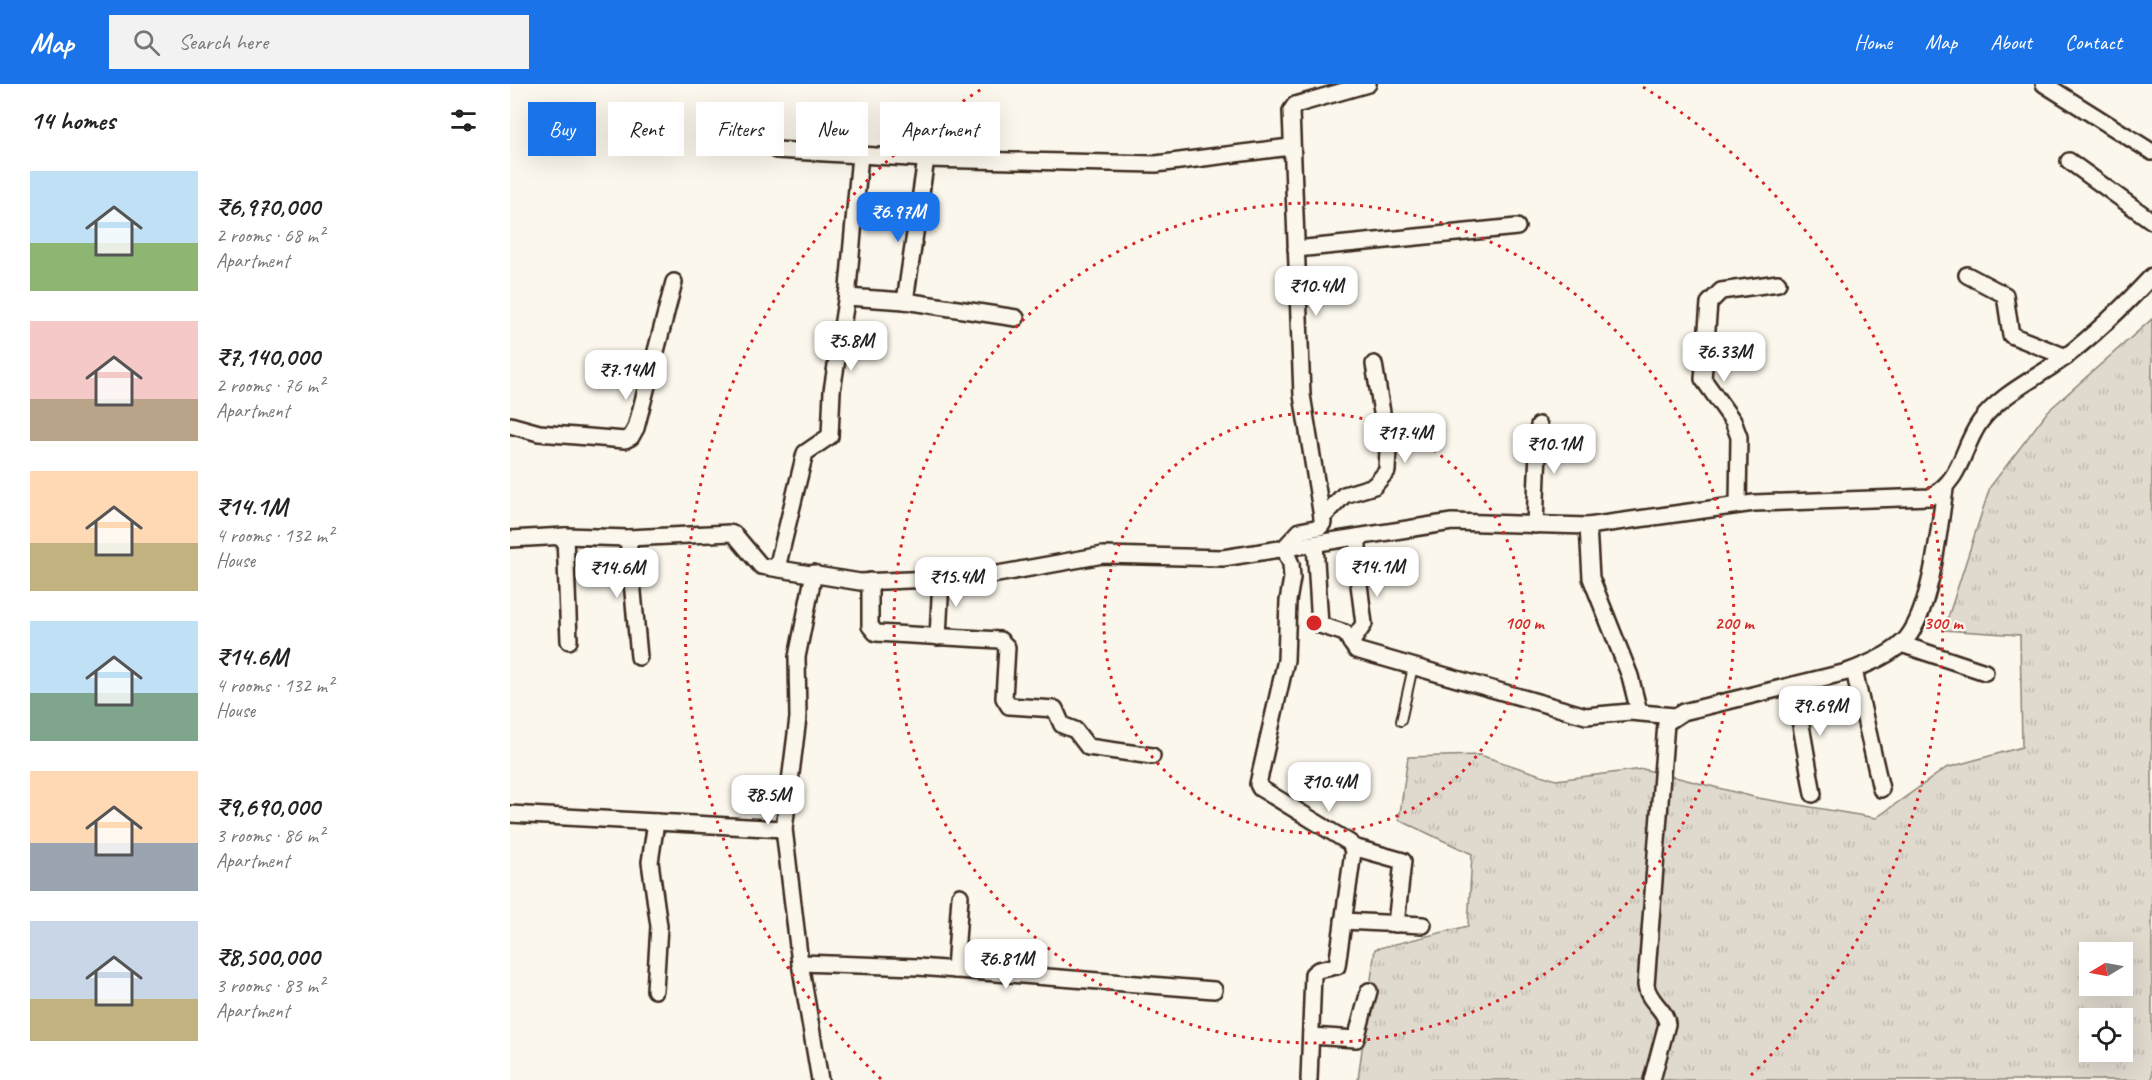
<!DOCTYPE html>
<html lang="en">
<head>
<meta charset="utf-8">
<style>
	:root { --surface:#fff; --page:#f2f2f2; --text:#222; --muted:#767676; --accent:#1a73e8 }
	body { margin:0; font-family:Caveat,sans-serif; background:var(--page); color:var(--text); height:100vh; display:flex; flex-direction:column; font-size:22px; white-space:nowrap }
	* { box-sizing:border-box; margin:0 }
	p { font-size:20px; color:var(--muted) }
	.icon { flex:none; width:33px; height:33px; fill:none; stroke:currentColor; stroke-width:2; stroke-linecap:round; stroke-linejoin:round }
	.map { position:relative; flex:1; overflow:hidden }
	.panel { display:flex; flex-direction:column; background:var(--surface); width:510px }
	.panel>* { flex:none }
	.hud { position:absolute; left:18px; top:18px; width:570px; height:54px; display:flex; gap:12px }
	.needle { width:39px; rotate:260deg }
	.tools { position:absolute; left:1569px; top:858px; display:grid; gap:12px }
	.tools a { display:grid; place-items:center; width:54px; height:54px; border-radius:0px; background:var(--surface); box-shadow:0 6px 24px #0002; font-size:30px }
	.price { position:absolute; translate:-50% -51px; padding:0 14px; border-radius:12px; background:#fff; color:#222; font-size:20px; line-height:39px; filter:drop-shadow(0 2px 3px #0008) }
	.price::after { content:''; position:absolute; left:50%; top:36px; width:18px; height:14px; margin-left:-9px; background:inherit; clip-path:polygon(0 0,100% 0,50% 100%) }
	.price.selected { background:var(--accent); color:#fff }
	ul { padding:0; list-style:none }
	li { display:flex; align-items:center; gap:18px; height:150px; padding:0 30px }
	li span { display:grid; place-items:center; flex:none; width:168px; height:120px; border-radius:0px; color:#555 }
	li>.icon { margin-inline-start:auto }
	span .icon { width:72px; height:72px; fill:#fffc; stroke-width:1 }
	li b { font-size:26px }
	h2 { display:flex; justify-content:space-between; align-items:center; height:72px; padding:0 30px; font-size:26px }
	.pill { padding:0 21px; border-radius:0px; background:var(--surface); box-shadow:0 6px 24px #0002; font-size:21px; line-height:54px }
	.pill.selected { background:var(--accent); color:#fff }
	header { display:flex; align-items:center; gap:36px; box-sizing:border-box; height:84px; padding:0 30px; background:var(--accent); color:#fff }
	header strong { font-size:28px }
	nav { display:flex; gap:33px; margin-inline-start:auto; font-size:21px }
	.search { width:420px; height:54px; background:var(--page); display:flex; align-items:center; gap:15px; box-sizing:border-box; padding:0 21px; border-radius:0px; color:var(--muted); font-size:22px }
	main { display:flex; flex:1; min-height:0 }
	.map>svg:first-child { display:block }
	.grass { fill:url(#grass-tufts); stroke:#8d8276; stroke-width:1.5; fill-rule:evenodd }
	.lines { fill:none; stroke-linecap:round; stroke-linejoin:round }
	.lane-casing { stroke:#3b2a1e; stroke-width:12 }
	.street-casing { stroke:#3b2a1e; stroke-width:20 }
	.lane { stroke:#fbf7ec; stroke-width:8 }
	.street { stroke:#fbf7ec; stroke-width:15 }
	.ring { fill:none; stroke:#d62828; stroke-width:3; stroke-dasharray:3 6 }
	.centre { fill:#d62828; stroke:#fbf7ec; stroke-width:3 }
	.ring-label { font-size:18px; text-anchor:middle; font-weight:bold; fill:#d62828; stroke:#fbf7ec; stroke-width:4.5; stroke-linejoin:round; paint-order:stroke }
</style>
</head>
<body>
<header>
<strong>Map</strong>
<div class="search"><svg class="icon" aria-label="search" viewBox="0 0 24 24"><circle cx="10" cy="10" r="6"/><path d="M15 15l6 6"/></svg>Search here</div>
<nav><a>Home</a><a>Map</a><a>About</a><a>Contact</a></nav>
</header>
<main>
<section class="panel">
<h2>14 homes<svg class="icon" aria-label="filters" viewBox="0 0 24 24"><path d="M4 7h16M4 17h16"/><circle cx="9" cy="7" r="2"/><circle cx="15" cy="17" r="2"/></svg></h2>
<ul>
<li><span style="background:linear-gradient(#bfe0f5 60%,#8fb573 0)"><svg class="icon" aria-label="home" viewBox="0 0 24 24"><path d="M3 11l9-7 9 7M6 9v11h12V9"/></svg></span><div><b>₹6,970,000</b><p>2 rooms · 68 m²</p><p>Apartment</p></div></li>
<li><span style="background:linear-gradient(#f6c9c9 65%,#b9a48a 0)"><svg class="icon" aria-label="home" viewBox="0 0 24 24"><path d="M3 11l9-7 9 7M6 9v11h12V9"/></svg></span><div><b>₹7,140,000</b><p>2 rooms · 76 m²</p><p>Apartment</p></div></li>
<li><span style="background:linear-gradient(#ffd9b3 60%,#c2b280 0)"><svg class="icon" aria-label="home" viewBox="0 0 24 24"><path d="M3 11l9-7 9 7M6 9v11h12V9"/></svg></span><div><b>₹14.1M</b><p>4 rooms · 132 m²</p><p>House</p></div></li>
<li><span style="background:linear-gradient(#bfe0f5 60%,#7fa58c 0)"><svg class="icon" aria-label="home" viewBox="0 0 24 24"><path d="M3 11l9-7 9 7M6 9v11h12V9"/></svg></span><div><b>₹14.6M</b><p>4 rooms · 132 m²</p><p>House</p></div></li>
<li><span style="background:linear-gradient(#ffd9b3 60%,#9aa5b1 0)"><svg class="icon" aria-label="home" viewBox="0 0 24 24"><path d="M3 11l9-7 9 7M6 9v11h12V9"/></svg></span><div><b>₹9,690,000</b><p>3 rooms · 86 m²</p><p>Apartment</p></div></li>
<li><span style="background:linear-gradient(#c9d6e8 65%,#c2b280 0)"><svg class="icon" aria-label="home" viewBox="0 0 24 24"><path d="M3 11l9-7 9 7M6 9v11h12V9"/></svg></span><div><b>₹8,500,000</b><p>3 rooms · 83 m²</p><p>Apartment</p></div></li>
</ul>
</section>
<div class="map">
<svg width="1642" height="996" viewBox="0 0 1642 996">
	<defs>
		<pattern id="grass-tufts" width="24" height="20" patternUnits="userSpaceOnUse" patternTransform="scale(1.5)"><rect width="24" height="20" fill="#dfd9ce"/><path d="M3 7l-1-3M5 7V3M7 7l1-3M15 17l-1-3M17 17v-4M19 17l1-3" fill="none" stroke="#c0bab0"/></pattern>
	</defs>
	<rect width="100%" height="100%" fill="#fbf7ec"/>
	<filter id="ink" filterUnits="userSpaceOnUse"><feTurbulence type="fractalNoise" baseFrequency=".0167" numOctaves="2"/><feDisplacementMap in="SourceGraphic" scale="12" xChannelSelector="R" yChannelSelector="G"/><feConvolveMatrix kernelMatrix="1 2 1 2 8 2 1 2 1" color-interpolation-filters="sRGB"/></filter>
	<g filter="url(#ink)">
		<path class="grass" d="M1642 235V996H848L865 865 958 842 962 770 889 736 898 673 970 671 1046 696 1133 685 1248 714 1366 734 1436 684 1512 663 1510 551 1434 546 1480 403 1538 327ZM1580 868H1612V902H1580ZM1580 934H1612V968H1580Z"/>
		<g class="lines">
			<defs>
				<path id="lane" d="M891 637 903 583"/>
				<g id="street">
					<path d="M1534 0 1642 68"/>
					<path d="M266 66 416 75 646 80 780 63"/>
					<path d="M1559 77 1642 137"/>
					<path d="M786 165 1007 143"/>
					<path d="M1457 191 1495 211 1501 251 1556 273"/>
					<path d="M337 213 395 217 416 75"/>
					<path d="M395 217 506 234"/>
					<path d="M0 341 29 349 115 356 121 353 126 344 164 198"/>
					<path d="M1228 421 1229 353 1223 337 1193 295 1199 219 1211 207 1268 199"/>
					<path d="M812 434 834 411 864 402 877 387 878 365 864 280"/>
					<path d="M1025 441 1029 341"/>
					<path d="M1078 442 1081 494 1120 592 1129 628"/>
					<path d="M55 452 59 557"/>
					<path d="M118 454 129 573"/>
					<path d="M0 455 55 452 118 454 220 449 225 451 251 482 350 498 471 493 593 471 713 474 942 438 1078 442 1244 419 1420 413C1453 395 1451 365 1470 338 1490 310 1527 294 1554 274 1585 250 1616 220 1642 192"/>
					<path d="M805 460 810 541 835 549 846 566 1076 632 1120 628 1164 632"/>
					<path d="M267 484 295 369 320 352 322 307 338 204 350 71"/>
					<path d="M304 489 287 573 288 634 274 745 290 879 310 996"/>
					<path d="M360 497V542L366 549 490 556 497 563 494 614 499 622 545 625 552 641 565 646 578 663 642 672"/>
					<path d="M428 553 431 495"/>
					<path d="M841 559 854 540 848 492V453"/>
					<path d="M1391 560 1475 588"/>
					<path d="M1344 586 1371 705"/>
					<path d="M1284 601 1303 710"/>
					<path d="M0 730 274 745"/>
					<path d="M843 763 893 777 886 840"/>
					<path d="M833 837 913 841"/>
					<path d="M290 879 408 883 704 906"/>
					<path d="M445 886 450 812"/>
					<path d="M145 906 149 842 140 778 146 738"/>
					<path d="M801 952 846 955 859 907"/>
					<path d="M799 996 803 890 808 886 827 882 843 768 840 759 750 704 748 700 776 576 778 517 782 494 781 480 774 464 790 447 810 443 813 439 792 311 781 27 785 21 858 0"/>
					<path d="M1142 996 1157 940C1156 925 1138 918 1136 901L1156 639 1173 628 1337 588C1356 581 1384 570 1397 554 1422 523 1429 444 1435 405"/>
				</g>
			</defs>
			<use href="#lane" class="lane-casing"/>
			<use href="#street" class="street-casing"/>
			<use href="#lane" class="lane"/>
			<use href="#street" class="street"/>
		</g>
	</g>
	<g class="ring">
		<circle cx="804" cy="539" r="210"/>
		<circle cx="804" cy="539" r="420"/>
		<path d="M371 995A629 629 0 0 1 475 3M1133 3A629 629 0 0 1 1237 995"/>
	</g>
	<circle cx="804" cy="539" r="9" class="centre"/>
	<g class="ring-label">
		<text x="1014" y="545">100 m</text>
		<text x="1224" y="545">200 m</text>
		<text x="1433" y="545">300 m</text>
	</g>
</svg>
<div class="tools">
<a><svg class="needle" viewBox="-14 -14 28 28"><path d="M0-13l5 13h-10z" fill="#e53935"/><path d="M0 13l5-13h-10z" fill="#767676"/></svg></a>
<a><svg class="icon" aria-label="locate" viewBox="0 0 24 24"><circle cx="12" cy="12" r="6"/><path d="M12 2v4M12 18v4M2 12h4M18 12h4"/></svg></a>
</div>
<b class="price selected" style="left:388px;top:159px">₹6.97M</b>
<b class="price" style="left:806px;top:233px">₹10.4M</b>
<b class="price" style="left:341px;top:288px">₹5.8M</b>
<b class="price" style="left:1214px;top:299px">₹6.33M</b>
<b class="price" style="left:116px;top:317px">₹7.14M</b>
<b class="price" style="left:895px;top:380px">₹17.4M</b>
<b class="price" style="left:1044px;top:391px">₹10.1M</b>
<b class="price" style="left:867px;top:514px">₹14.1M</b>
<b class="price" style="left:107px;top:515px">₹14.6M</b>
<b class="price" style="left:446px;top:524px">₹15.4M</b>
<b class="price" style="left:1310px;top:653px">₹9.69M</b>
<b class="price" style="left:819px;top:729px">₹10.4M</b>
<b class="price" style="left:258px;top:742px">₹8.5M</b>
<b class="price" style="left:496px;top:906px">₹6.81M</b>
<div class="hud">
<a class="pill selected">Buy</a>
<a class="pill">Rent</a>
<a class="pill">Filters</a>
<a class="pill">New</a>
<a class="pill">Apartment</a>
</div>
</div>
</main>
</body>
</html>
